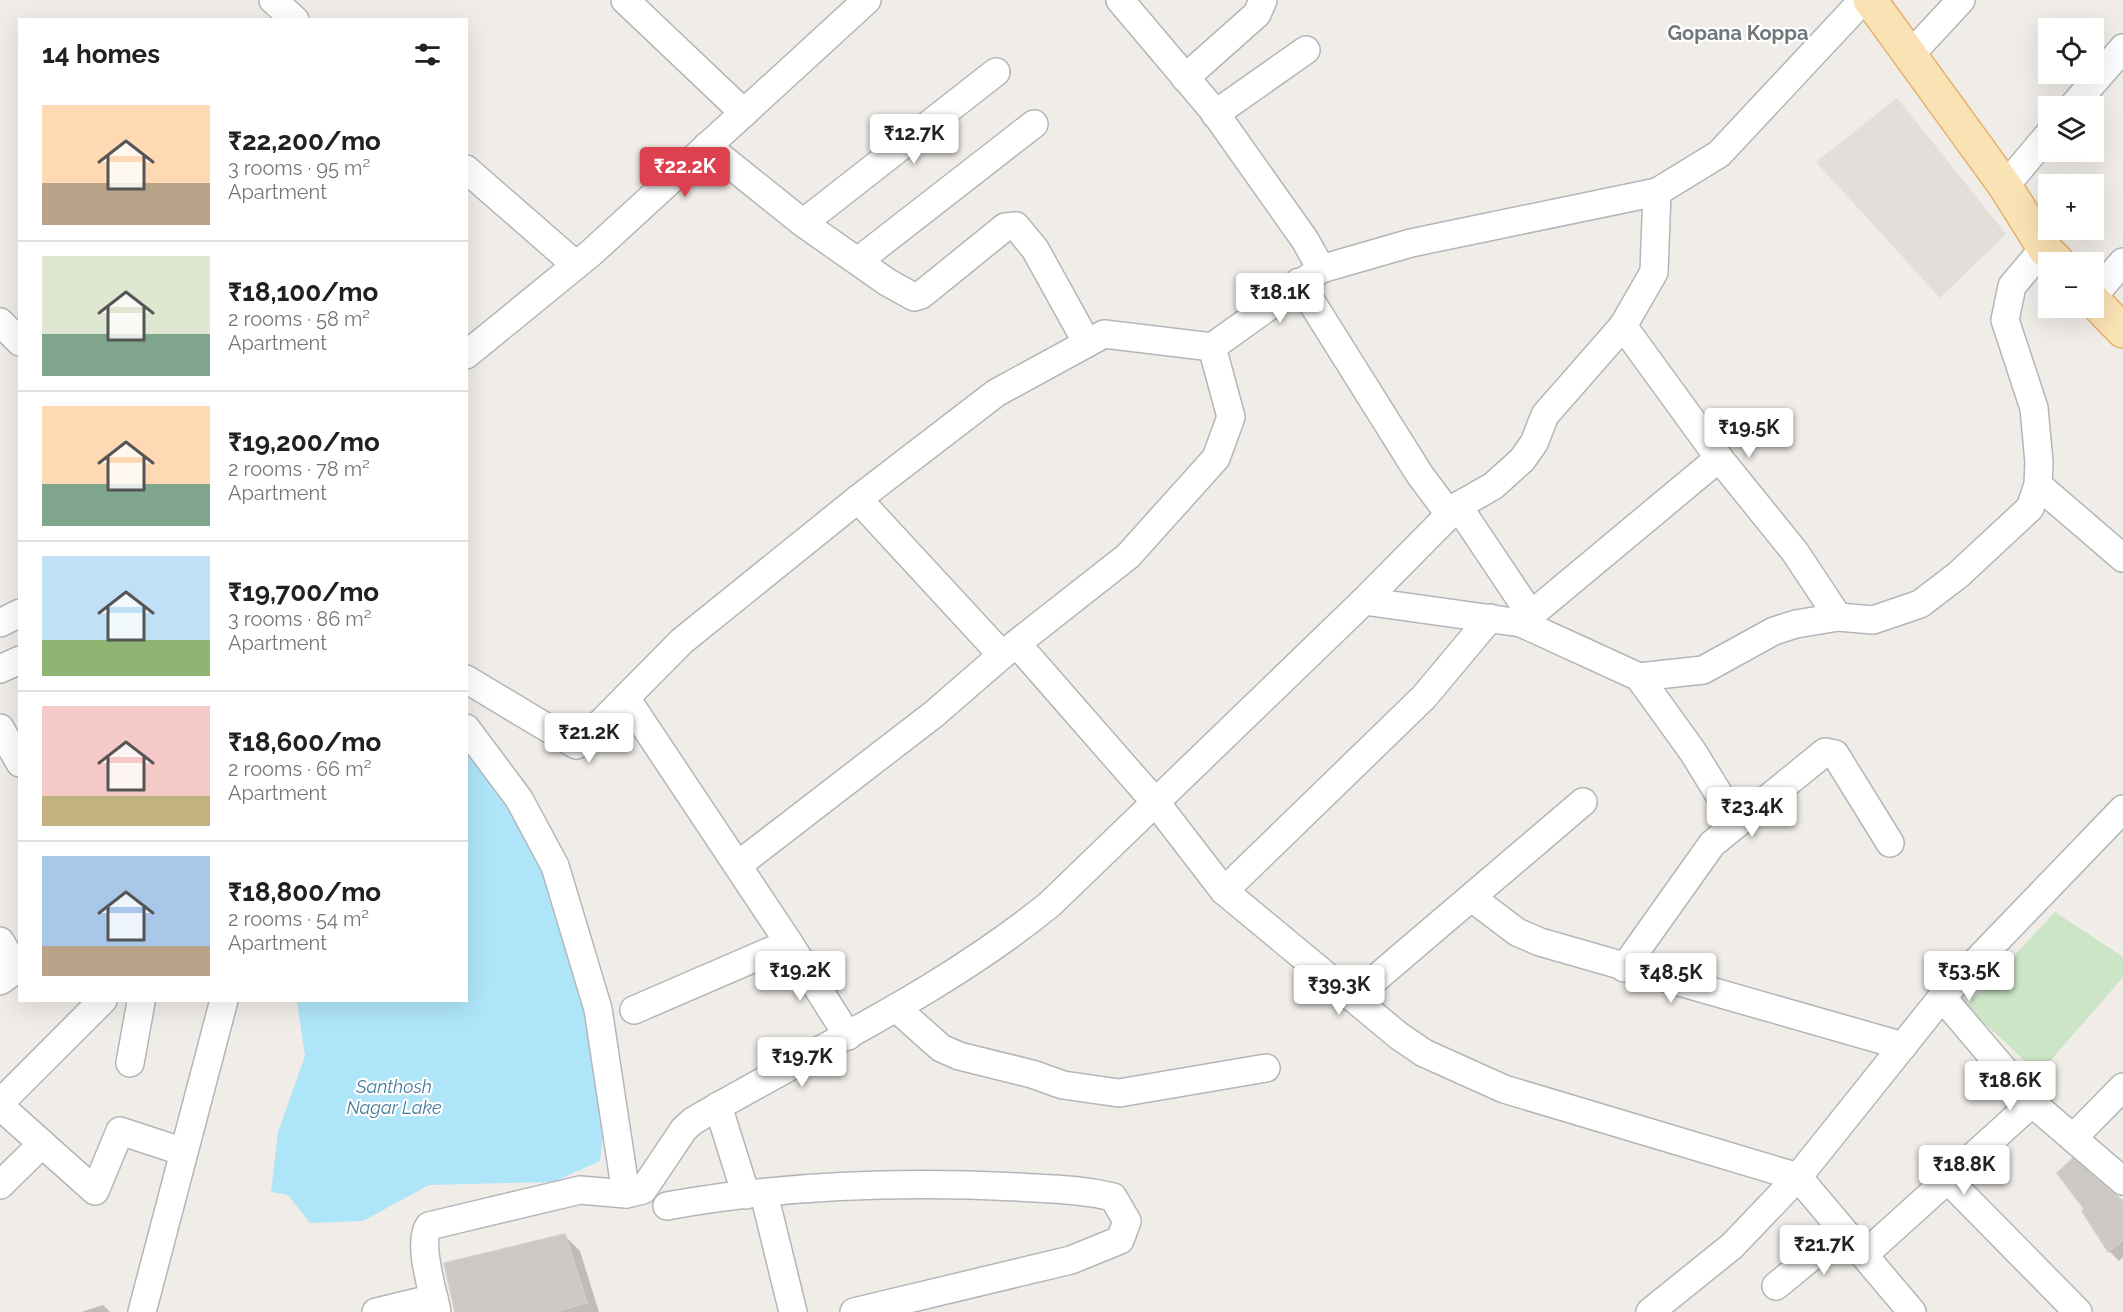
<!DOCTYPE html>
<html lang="en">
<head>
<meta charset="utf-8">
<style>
	:root { --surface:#fff; --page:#f2f2f2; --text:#202124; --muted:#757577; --line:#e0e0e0; --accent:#dd404e }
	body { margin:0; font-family:Raleway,sans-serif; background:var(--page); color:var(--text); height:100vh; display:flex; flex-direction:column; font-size:22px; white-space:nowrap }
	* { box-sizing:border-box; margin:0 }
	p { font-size:20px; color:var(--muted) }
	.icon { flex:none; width:33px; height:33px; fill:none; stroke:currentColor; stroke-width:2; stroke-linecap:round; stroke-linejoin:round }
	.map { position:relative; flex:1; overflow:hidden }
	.drawer { position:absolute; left:18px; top:18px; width:450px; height:984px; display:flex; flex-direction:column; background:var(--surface); border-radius:0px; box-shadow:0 6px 24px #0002 }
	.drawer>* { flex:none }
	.controls { position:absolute; left:2038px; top:18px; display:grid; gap:12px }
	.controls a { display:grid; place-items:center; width:66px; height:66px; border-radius:0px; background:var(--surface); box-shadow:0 6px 24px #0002; font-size:30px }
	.price { position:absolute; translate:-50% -51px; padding:0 14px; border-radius:6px; background:#fff; color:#222; font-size:20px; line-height:39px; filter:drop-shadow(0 2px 3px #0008) }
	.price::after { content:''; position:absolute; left:50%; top:36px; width:18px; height:14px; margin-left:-9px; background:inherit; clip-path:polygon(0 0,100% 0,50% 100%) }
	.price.on { background:var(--accent); color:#fff }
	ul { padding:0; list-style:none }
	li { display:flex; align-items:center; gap:18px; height:150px; padding:0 24px }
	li+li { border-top:2px solid var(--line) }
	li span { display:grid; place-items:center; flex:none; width:168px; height:120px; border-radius:0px; color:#555 }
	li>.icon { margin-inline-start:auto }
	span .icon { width:72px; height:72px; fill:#fffc; stroke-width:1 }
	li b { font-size:26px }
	h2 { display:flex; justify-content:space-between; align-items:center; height:72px; padding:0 24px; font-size:26px }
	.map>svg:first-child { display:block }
	.education { fill:#e3ded9 }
	.green { fill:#cce5c6 }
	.water { fill:#afe5f9 }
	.shadow { fill:#0003 }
	.building { fill:#ccc8c4; stroke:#d4cec6; stroke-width:1.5 }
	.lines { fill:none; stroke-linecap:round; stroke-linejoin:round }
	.minor-casing { stroke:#b3b6b9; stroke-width:30 }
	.major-casing { stroke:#e8af69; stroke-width:36 }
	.minor { stroke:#fff; stroke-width:27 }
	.major { stroke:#f9e2b3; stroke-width:33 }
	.labels { text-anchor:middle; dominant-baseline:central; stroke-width:4.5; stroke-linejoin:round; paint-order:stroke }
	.water-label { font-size:18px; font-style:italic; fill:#457c9a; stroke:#fff }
	.quarter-label { font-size:20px; font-weight:bold; fill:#707679; stroke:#fff }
</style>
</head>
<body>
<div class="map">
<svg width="2123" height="1312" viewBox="0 0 2123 1312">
	<rect width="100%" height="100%" fill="#f0ede8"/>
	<path class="education" d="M1897 98 2006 234 1940 298 1816 162Z"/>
	<path class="green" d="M2055 912 2123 957V977L2039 1074 1966 1006Z"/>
	<path class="water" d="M467 747 483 761 554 892 567 929 605 1118 600 1161 553 1182 429 1185 363 1221 310 1223 288 1195 271 1192 278 1132 305 1056 297 1001 466 1000Z"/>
	<g class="shadow">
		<path d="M2123 1203V1257L2119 1261 2109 1251Z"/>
		<path d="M564 1235 580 1251 599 1312H457Z"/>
		<path d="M103 1305 110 1312H81Z"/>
	</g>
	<g class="building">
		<path d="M2073 1158 2123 1201V1240L2108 1252 2082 1211 2084 1209 2057 1173Z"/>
		<path d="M565 1234 587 1303 554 1312H455L444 1263Z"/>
	</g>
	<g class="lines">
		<defs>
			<g id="minor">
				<path d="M273 0 295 20"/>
				<path d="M625 0 744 113"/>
				<path d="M1120 0 1213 110 1305 240 1321 269"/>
				<path d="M1910 55 1961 0"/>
				<path d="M1185 78 1257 14 1263 0"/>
				<path d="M2073 106 2123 48"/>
				<path d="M1215 114 1306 50"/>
				<path d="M707 146 803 223 887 282 914 297 921 295 1005 227 1016 226 1035 249 1087 343"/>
				<path d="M466 169 576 265"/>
				<path d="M2005 186 2049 134"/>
				<path d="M803 223 996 72"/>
				<path d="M858 261 1034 124"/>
				<path d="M1299 282 1420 475 1450 515"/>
				<path d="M2094 295 2123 262"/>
				<path d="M0 322 20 342"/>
				<path d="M1623 326 1719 458 1795 552 1838 617"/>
				<path d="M466 355 591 253 867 0"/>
				<path d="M2038 485 2123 558"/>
				<path d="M858 499 1002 655"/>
				<path d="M1458 506 1531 615"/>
				<path d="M1364 601 1458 506 1493 486 1522 460 1534 443 1545 415 1623 326 1654 272 1657 192"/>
				<path d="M0 623 20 613"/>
				<path d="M1521 623 1719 458"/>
				<path d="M1017 644 1157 804 1224 891 1399 1036 1424 1053 1504 1089 1798 1177 1912 1312"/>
				<path d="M0 669 20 660"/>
				<path d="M1639 677 1693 752 1736 822"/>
				<path d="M466 679 576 745 582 742 682 641 858 499 996 393 1104 334 1212 347 1321 269 1411 243 1657 192 1719 154 1863 0"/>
				<path d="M626 698 789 943 634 1010"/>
				<path d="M0 728 20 763"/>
				<path d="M466 728 519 799 555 866 598 1009 626 1194"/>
				<path d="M738 865 934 714 1002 655 1128 556 1216 458 1231 417 1212 347"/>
				<path d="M1224 891 1424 697 1490 618"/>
				<path d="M1472 898 1517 932 1540 942 1903 1046"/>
				<path d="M0 941 17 969 0 981"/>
				<path d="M789 943 848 1036"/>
				<path d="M1624 968 1712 844 1825 752 1835 754 1890 843"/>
				<path d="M1942 997 2032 1103 2123 1181"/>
				<path d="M1353 998 1583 802"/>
				<path d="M896 1008 941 1048 959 1056 1032 1074 1063 1085 1119 1093 1266 1068"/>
				<path d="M130 1063 141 1002 140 1000"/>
				<path d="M0 1103 103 1000"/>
				<path d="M0 1106 95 1191 120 1131 184 1152"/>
				<path d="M718 1106 746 1195"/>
				<path d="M2073 1138 2123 1087"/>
				<path d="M1948 1180 2078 1312"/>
				<path d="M0 1185 42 1144"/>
				<path d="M764 1194 793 1312"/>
				<path d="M667 1206C782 1185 900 1181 1018 1187 1051 1189 1079 1189 1113 1197L1127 1221 1120 1240 1071 1260 854 1312"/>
				<path d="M1864 1255 2032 1103"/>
				<path d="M1776 1286 1843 1231"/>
				<path d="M142 1312 224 1000"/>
				<path d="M376 1312 434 1298"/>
				<path d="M437 1312C433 1291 417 1243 429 1226L580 1190 626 1194 643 1190 684 1129 693 1121C814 1050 941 993 1050 904L1364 601 1521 623 1639 677 1703 670 1774 631 1796 624 1838 617 1873 620 1920 604 1958 575 2030 508 2038 485 2039 462 2034 408 2005 320 2012 286 2044 248"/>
				<path d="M1650 1312 1732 1246 1798 1177 1942 997 2123 809"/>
			</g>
			<g id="major">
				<path d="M1870 0 2005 186 2044 248 2058 262"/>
				<path d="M2094 301 2123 331"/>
			</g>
		</defs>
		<use href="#minor" class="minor-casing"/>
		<use href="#major" class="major-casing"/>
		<use href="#minor" class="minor"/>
		<use href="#major" class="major"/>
	</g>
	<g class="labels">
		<g class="water-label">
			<text x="394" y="1086">Santhosh<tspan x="394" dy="21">Nagar Lake</tspan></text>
		</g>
		<g class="quarter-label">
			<text x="1738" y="33">Gopana Koppa</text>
		</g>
	</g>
</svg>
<div class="controls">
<a><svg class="icon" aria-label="locate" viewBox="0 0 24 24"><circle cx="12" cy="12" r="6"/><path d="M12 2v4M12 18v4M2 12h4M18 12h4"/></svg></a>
<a><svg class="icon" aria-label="layers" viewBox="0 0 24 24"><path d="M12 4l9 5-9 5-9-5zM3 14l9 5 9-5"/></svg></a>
<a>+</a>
<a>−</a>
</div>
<b class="price" style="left:914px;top:165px">₹12.7K</b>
<b class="price on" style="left:685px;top:198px">₹22.2K</b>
<b class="price" style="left:1280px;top:324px">₹18.1K</b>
<b class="price" style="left:1749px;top:459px">₹19.5K</b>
<b class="price" style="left:589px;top:764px">₹21.2K</b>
<b class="price" style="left:1752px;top:838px">₹23.4K</b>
<b class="price" style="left:800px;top:1002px">₹19.2K</b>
<b class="price" style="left:1969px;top:1002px">₹53.5K</b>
<b class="price" style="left:1671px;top:1004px">₹48.5K</b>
<b class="price" style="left:1339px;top:1016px">₹39.3K</b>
<b class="price" style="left:802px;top:1088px">₹19.7K</b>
<b class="price" style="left:2010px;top:1112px">₹18.6K</b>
<b class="price" style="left:1964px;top:1196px">₹18.8K</b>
<b class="price" style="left:1824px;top:1276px">₹21.7K</b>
<section class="drawer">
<h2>14 homes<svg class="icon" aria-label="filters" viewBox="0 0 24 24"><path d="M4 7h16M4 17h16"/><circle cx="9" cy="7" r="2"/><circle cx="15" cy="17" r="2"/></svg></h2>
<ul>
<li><span style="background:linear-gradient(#ffd9b3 65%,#b9a48a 0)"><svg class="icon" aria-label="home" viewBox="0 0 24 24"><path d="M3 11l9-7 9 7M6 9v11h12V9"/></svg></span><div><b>₹22,200/mo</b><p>3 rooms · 95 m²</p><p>Apartment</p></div></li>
<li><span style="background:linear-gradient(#dfe7d0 65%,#7fa58c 0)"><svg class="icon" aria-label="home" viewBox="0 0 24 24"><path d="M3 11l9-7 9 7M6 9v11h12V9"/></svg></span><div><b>₹18,100/mo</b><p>2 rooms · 58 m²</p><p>Apartment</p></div></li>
<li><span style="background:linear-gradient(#ffd9b3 65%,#7fa58c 0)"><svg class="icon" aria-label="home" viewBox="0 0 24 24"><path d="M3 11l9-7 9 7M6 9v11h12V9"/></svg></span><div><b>₹19,200/mo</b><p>2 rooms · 78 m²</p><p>Apartment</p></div></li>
<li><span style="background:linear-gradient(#bfe0f5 70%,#8fb573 0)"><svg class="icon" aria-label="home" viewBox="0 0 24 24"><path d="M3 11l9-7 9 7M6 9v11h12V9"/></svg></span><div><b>₹19,700/mo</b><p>3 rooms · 86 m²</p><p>Apartment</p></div></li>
<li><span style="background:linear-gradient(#f6c9c9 75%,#c2b280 0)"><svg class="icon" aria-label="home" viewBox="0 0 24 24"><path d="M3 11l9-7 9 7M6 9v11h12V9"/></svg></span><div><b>₹18,600/mo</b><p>2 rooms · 66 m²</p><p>Apartment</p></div></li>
<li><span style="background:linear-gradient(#a9c7e8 75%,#b9a48a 0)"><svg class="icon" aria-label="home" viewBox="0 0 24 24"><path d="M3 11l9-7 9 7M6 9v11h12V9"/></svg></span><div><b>₹18,800/mo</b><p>2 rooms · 54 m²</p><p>Apartment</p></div></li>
</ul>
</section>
</div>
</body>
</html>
